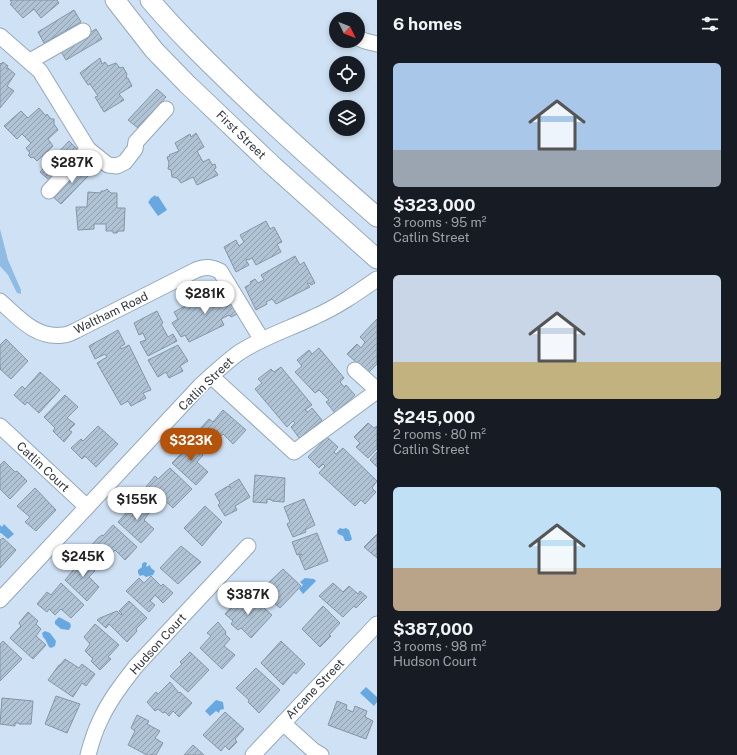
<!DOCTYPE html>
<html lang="en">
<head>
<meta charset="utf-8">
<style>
	:root { --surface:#171b24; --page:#242831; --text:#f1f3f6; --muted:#9ea1a6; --accent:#b45309 }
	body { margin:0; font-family:"Public Sans",sans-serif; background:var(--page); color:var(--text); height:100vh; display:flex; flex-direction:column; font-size:15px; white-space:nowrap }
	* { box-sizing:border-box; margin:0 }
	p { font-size:13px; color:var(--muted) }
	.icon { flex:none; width:22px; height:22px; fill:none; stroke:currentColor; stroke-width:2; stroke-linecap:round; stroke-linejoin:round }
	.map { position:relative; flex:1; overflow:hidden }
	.sheet { display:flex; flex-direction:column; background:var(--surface); width:360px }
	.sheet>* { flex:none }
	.needle { width:26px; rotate:133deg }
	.fabs { position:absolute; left:329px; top:12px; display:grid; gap:8px }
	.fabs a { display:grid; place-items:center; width:36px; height:36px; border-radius:50%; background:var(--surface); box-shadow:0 2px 6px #0003; font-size:20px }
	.price { position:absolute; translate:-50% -34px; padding:0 9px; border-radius:14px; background:#fff; color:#222; font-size:13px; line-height:26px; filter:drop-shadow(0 1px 2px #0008) }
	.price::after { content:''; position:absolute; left:50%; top:24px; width:12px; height:9px; margin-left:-6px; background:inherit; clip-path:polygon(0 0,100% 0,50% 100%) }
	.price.selected { background:var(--accent); color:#fff }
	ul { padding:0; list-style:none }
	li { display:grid; align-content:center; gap:8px; height:212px; padding:0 16px }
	li span { display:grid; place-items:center; height:124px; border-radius:6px; color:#555 }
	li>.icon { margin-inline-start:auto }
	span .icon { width:72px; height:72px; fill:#fffc; stroke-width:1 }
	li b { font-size:17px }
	h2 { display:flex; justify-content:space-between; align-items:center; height:48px; padding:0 16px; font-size:17px }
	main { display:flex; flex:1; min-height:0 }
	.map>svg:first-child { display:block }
	.grass { fill:#90bbe2 }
	.water { fill:#68a8e0 }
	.building { fill:url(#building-hatch); stroke:#8395a6 }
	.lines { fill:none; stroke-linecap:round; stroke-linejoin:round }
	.minor-casing { stroke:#95a8b9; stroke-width:17 }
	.major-casing { stroke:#95a8b9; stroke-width:21 }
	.minor { stroke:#fff; stroke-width:15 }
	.major { stroke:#fff; stroke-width:19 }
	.labels { text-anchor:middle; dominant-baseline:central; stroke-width:3; stroke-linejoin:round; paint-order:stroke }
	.street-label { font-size:12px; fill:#2f363d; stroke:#fff }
</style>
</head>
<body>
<main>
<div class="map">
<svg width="377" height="755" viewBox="0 0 377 755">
	<defs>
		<pattern id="building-hatch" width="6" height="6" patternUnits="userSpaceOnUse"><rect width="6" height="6" fill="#b0c3d5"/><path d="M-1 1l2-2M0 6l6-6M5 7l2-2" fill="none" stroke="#909fae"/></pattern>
	</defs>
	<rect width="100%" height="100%" fill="#cfe2f5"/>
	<path class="grass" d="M0 229 8 260 21 290V294L17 293 8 275 0 266Z"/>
	<g class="water">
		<path d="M155 195 156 197 158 196 167 210 158 216 148 202 150 200V199Z"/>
		<path d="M4 524 14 534 8 539 1 533H0V525L2 527Z"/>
		<path d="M340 528 343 529 346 528 349 530 352 539 350 541H345L343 536 338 534 337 531Z"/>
		<path d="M144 562 147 563 146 567 150 565 151 568 155 571 153 575 146 577 143 575 140 576 138 573V570L142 567V564Z"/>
		<path d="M305 578 314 579 316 581 303 594 299 589 303 585 300 582Z"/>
		<path d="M59 617 70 623 71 626 69 630 61 629 55 624V621Z"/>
		<path d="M45 631 50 633 56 641 55 646 51 648 49 647 45 639 43 637 42 633Z"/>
		<path d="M366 687 377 697V702L374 706 360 693Z"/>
		<path d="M216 700 223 702 224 709 220 710 219 713 216 711 210 716 205 711Z"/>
	</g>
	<g class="building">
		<path d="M10 0H57L59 3 41 18 34 9 23 18 10 4 12 3Z"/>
		<path d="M74 10 81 22 44 43 38 32Z"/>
		<path d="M96 29 102 39 66 60 60 50Z"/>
		<path d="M100 58 102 64 105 62 108 66 116 63 120 68 123 67 127 74 126 78H128L132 86 119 94 124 100 104 112 95 97 98 96 90 84 88 85 80 73Z"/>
		<path d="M3 62 8 66 6 69 8 68 15 74 7 86 14 91 0 108V63L1 64Z"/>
		<path d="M157 89 166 97 138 128 128 120Z"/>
		<path d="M39 108 46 116 47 114 51 119H54V124L58 130 48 139 53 146 37 161 33 157 31 158 28 155 30 153 26 148 31 143 22 134 17 139 4 126 21 111 28 118Z"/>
		<path d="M196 133 204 147 197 151 203 162 209 159 212 165 215 164 216 168 214 169 218 175 197 185 193 177 181 183 177 178 172 177 171 170 168 169 169 163 167 157 170 156 169 155 179 151 175 143 190 134 191 137Z"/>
		<path d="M69 141 78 150 49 180 40 172Z"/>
		<path d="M82 165 91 173 61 204 52 196Z"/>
		<path d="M107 189 111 193H117V208H125L124 231H118L117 233H113V231H106V224H94V229L78 230 76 207H87L88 192 101 193V191H104Z"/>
		<path d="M266 221 270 229 274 227 282 242 277 244 281 252 256 265 252 258 248 260 247 259 246 260 249 265 236 272 224 247 236 240 239 246 244 242 240 235Z"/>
		<path d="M295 256 300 265 304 262 315 283 311 285 309 283H307L310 287 276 304 272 299 266 302 267 304 256 310 245 287 251 284 250 282 255 279 258 283 264 280 261 275Z"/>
		<path d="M228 287 241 312 231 317 229 315 221 319 224 325 189 342 185 335 181 337 172 323 178 319 174 312 208 294 209 295 215 292V294Z"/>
		<path d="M157 311 163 323 161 324 168 337 173 334 177 341 148 356 140 342 146 340 143 333 139 335 134 323Z"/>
		<path d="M377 319V364L368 373 347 354 357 344 361 348 365 342 360 337Z"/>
		<path d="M118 330 125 344 120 347 121 349 129 345 151 390 143 393 146 398 131 406 128 401 121 405 97 363 107 357 105 354 95 359 89 346Z"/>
		<path d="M6 339 28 361 11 379 0 369 1 368 0 366V345Z"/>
		<path d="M178 345 188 361 180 366 183 371 169 378 166 372 158 377 148 360Z"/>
		<path d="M319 348 344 378 340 382 344 387 346 385 355 395 335 413 326 402 329 400 319 390 315 393 295 372 302 366 297 360 309 350 312 354Z"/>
		<path d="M281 367 312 405 305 410 308 412 312 408 322 420 300 439 291 427 295 423 293 421 287 427 255 389 262 383 258 379 271 369 274 372Z"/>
		<path d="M40 372 60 390 39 413 27 402 25 405 14 395 22 386 25 389Z"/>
		<path d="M65 395 78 407 67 418 75 424 69 430 72 432 64 442 53 431 55 428 44 417Z"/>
		<path d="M223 410 246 430 233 444 223 434 217 440 211 435 209 438 199 430 209 419 213 422Z"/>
		<path d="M368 423 374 428 377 426V449L368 458 356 447 360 443 354 437Z"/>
		<path d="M98 426 118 444 96 467 85 456 82 459 71 448 81 439 83 441Z"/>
		<path d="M327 437 338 447 334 452 336 454 343 448 377 481 372 488 376 492 365 504 361 500 355 506 319 473 325 466 323 464 319 468 308 457Z"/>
		<path d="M191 438 202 449 200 451 203 455 197 462 208 472 196 485 172 463 183 452 180 449Z"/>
		<path d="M377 452V467L370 460Z"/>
		<path d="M4 461 15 472 17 471 27 481 10 499 0 489V465Z"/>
		<path d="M170 468 192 489 173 508 157 493 155 496 145 488 155 476 158 479Z"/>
		<path d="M255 475 285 478 284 502 272 501V500L267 499V503L253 502Z"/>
		<path d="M239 479 250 497 235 506 237 510 225 516 218 505 220 503 215 494 228 486 231 488 229 485Z"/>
		<path d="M35 488 56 510 36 531 25 522 30 517 17 506Z"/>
		<path d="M137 497 146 505 143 508 149 513 144 520 154 529 141 543 118 522 129 510 127 507Z"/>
		<path d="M304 499 315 525 305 530 306 532 293 537 287 524 290 522 284 507Z"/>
		<path d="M205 506 222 522 202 546 184 528Z"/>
		<path d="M113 525 137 547 125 560 115 550 109 557 103 552 101 554 91 546 98 538 102 535 103 536Z"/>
		<path d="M317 533 328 561 305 570 299 556 302 554 297 555 292 542Z"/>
		<path d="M377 534V558L364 547Z"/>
		<path d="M3 538 16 550 0 568V540Z"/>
		<path d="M181 546 201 562 178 584 160 568Z"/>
		<path d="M82 555 92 563 89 566 95 571 89 577 99 587 87 601 65 580 75 568 72 565Z"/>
		<path d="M283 569 301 586 280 608 260 591Z"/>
		<path d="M151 576 161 586 163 584 173 593 163 603 155 595 150 601 155 605 149 612 126 591 139 578 144 583Z"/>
		<path d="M61 583 84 605 71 618 61 609 55 615 49 609 47 612 37 604 47 592 51 595Z"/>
		<path d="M333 583 343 592 349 586 358 594 360 591 367 597 356 608 354 606 343 617 319 596Z"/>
		<path d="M249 595 272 615 251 638 241 628 238 630 231 624 233 621 225 614 235 603 238 606Z"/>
		<path d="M129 601 147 618 136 629 137 631 127 642 109 624 106 628 97 620 100 618 117 611 121 615 122 614 119 611Z"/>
		<path d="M323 606 340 623 329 635 331 636 320 647 302 629Z"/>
		<path d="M28 612 38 621 36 624 41 629 36 636 46 645 33 659 10 638 21 626 19 623Z"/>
		<path d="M218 622 226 632 225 634 230 639 224 646 235 655 222 669 200 648 211 636 207 633Z"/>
		<path d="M95 624 119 645 108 657 111 659 100 670 91 661 93 659 85 651 90 644 84 637Z"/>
		<path d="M3 641 22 659 0 681V644Z"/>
		<path d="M281 641 305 664 296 674 294 672 283 685 261 663Z"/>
		<path d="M190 652 209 670 188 692 170 676 182 664 180 662Z"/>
		<path d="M65 659 79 668 82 664 95 674 86 686 82 683 73 697 48 680 59 665H60Z"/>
		<path d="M256 668 280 690 259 713 248 702 249 700 236 688Z"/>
		<path d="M170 682 179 693 180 692 192 703 179 717 173 711 169 716 165 712 163 713 158 709 155 711 147 702 156 692 158 694Z"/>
		<path d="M56 696 80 704 67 733 45 724Z"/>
		<path d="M2 698 33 701 31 724H19V723H15V726L0 724Z"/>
		<path d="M337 701 347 705 346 709 353 712 355 706 367 711 365 717 373 721 366 739 328 725Z"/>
		<path d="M225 712 244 729 235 739 237 742 229 750 225 746 221 751 203 735Z"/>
		<path d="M137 715 149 721 147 724 160 731 155 738 163 743 156 755H147L128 745 135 731 131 728Z"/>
		<path d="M193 745 204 755H184Z"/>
	</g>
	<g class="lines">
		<defs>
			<g id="minor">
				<path d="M0 36 40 71 88 149 108 165 117 166 125 162 135 149 136 142 166 109"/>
				<path d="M358 38 365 41 377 44"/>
				<path d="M30 61 83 31"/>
				<path d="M49 191 88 149"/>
				<path d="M0 301C18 317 36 339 63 335 68 335 73 332 77 330L196 270C206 266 211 267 220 271L262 340"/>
				<path d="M355 370 377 390"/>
				<path d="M211 376 294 452 377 391"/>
				<path d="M0 426 87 507"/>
				<path d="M0 600 200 386C212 375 224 364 237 354 260 338 289 329 314 317 337 307 357 293 377 279"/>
				<path d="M283 723 314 751 321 755"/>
				<path d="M88 755C91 744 94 733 99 723 108 702 122 684 136 666L248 546"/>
				<path d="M253 755 377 624"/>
			</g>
			<g id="major">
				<path d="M115 0 154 50 187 84 271 164 377 259"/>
				<path d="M150 0C178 33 208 62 239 92 284 135 330 176 377 217"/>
			</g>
		</defs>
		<use href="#minor" class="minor-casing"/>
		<use href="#major" class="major-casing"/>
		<use href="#minor" class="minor"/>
		<use href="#major" class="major"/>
	</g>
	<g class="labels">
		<g class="street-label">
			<text transform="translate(241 135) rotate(44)">First Street</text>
			<text transform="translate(111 313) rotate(-26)">Waltham Road</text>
			<text transform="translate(206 384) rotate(-44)">Catlin Street</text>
			<text transform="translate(43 467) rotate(43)">Catlin Court</text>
			<text transform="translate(158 644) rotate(-48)">Hudson Court</text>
			<text transform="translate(315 689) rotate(-46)">Arcane Street</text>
		</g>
	</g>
</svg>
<div class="fabs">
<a><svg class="needle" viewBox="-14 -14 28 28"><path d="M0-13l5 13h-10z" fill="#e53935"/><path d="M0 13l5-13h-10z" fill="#9ea1a6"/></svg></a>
<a><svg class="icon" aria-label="locate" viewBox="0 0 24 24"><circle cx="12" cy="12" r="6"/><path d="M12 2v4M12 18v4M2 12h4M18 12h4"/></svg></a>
<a><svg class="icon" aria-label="layers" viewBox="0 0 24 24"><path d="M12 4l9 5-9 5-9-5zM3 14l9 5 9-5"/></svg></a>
</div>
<b class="price" style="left:72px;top:184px">$287K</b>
<b class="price" style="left:205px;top:315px">$281K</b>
<b class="price selected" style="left:191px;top:462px">$323K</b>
<b class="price" style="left:137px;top:521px">$155K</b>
<b class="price" style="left:83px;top:578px">$245K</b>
<b class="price" style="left:248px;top:616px">$387K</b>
</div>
<section class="sheet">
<h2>6 homes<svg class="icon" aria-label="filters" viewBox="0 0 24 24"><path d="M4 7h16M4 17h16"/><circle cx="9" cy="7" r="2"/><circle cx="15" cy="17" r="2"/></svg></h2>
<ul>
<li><span style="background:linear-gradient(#a9c7e8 70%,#9aa5b1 0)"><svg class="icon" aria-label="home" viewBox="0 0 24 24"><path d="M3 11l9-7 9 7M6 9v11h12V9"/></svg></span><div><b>$323,000</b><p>3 rooms · 95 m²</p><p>Catlin Street</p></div></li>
<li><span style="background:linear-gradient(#c9d6e8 70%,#c2b280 0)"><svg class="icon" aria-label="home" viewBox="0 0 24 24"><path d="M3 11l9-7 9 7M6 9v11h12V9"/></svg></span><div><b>$245,000</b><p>2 rooms · 80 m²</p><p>Catlin Street</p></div></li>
<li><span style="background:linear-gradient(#bfe0f5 65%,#b9a48a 0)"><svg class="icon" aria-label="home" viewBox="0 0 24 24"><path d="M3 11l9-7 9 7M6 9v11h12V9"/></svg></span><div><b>$387,000</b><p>3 rooms · 98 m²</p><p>Hudson Court</p></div></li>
</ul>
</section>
</main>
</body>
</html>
